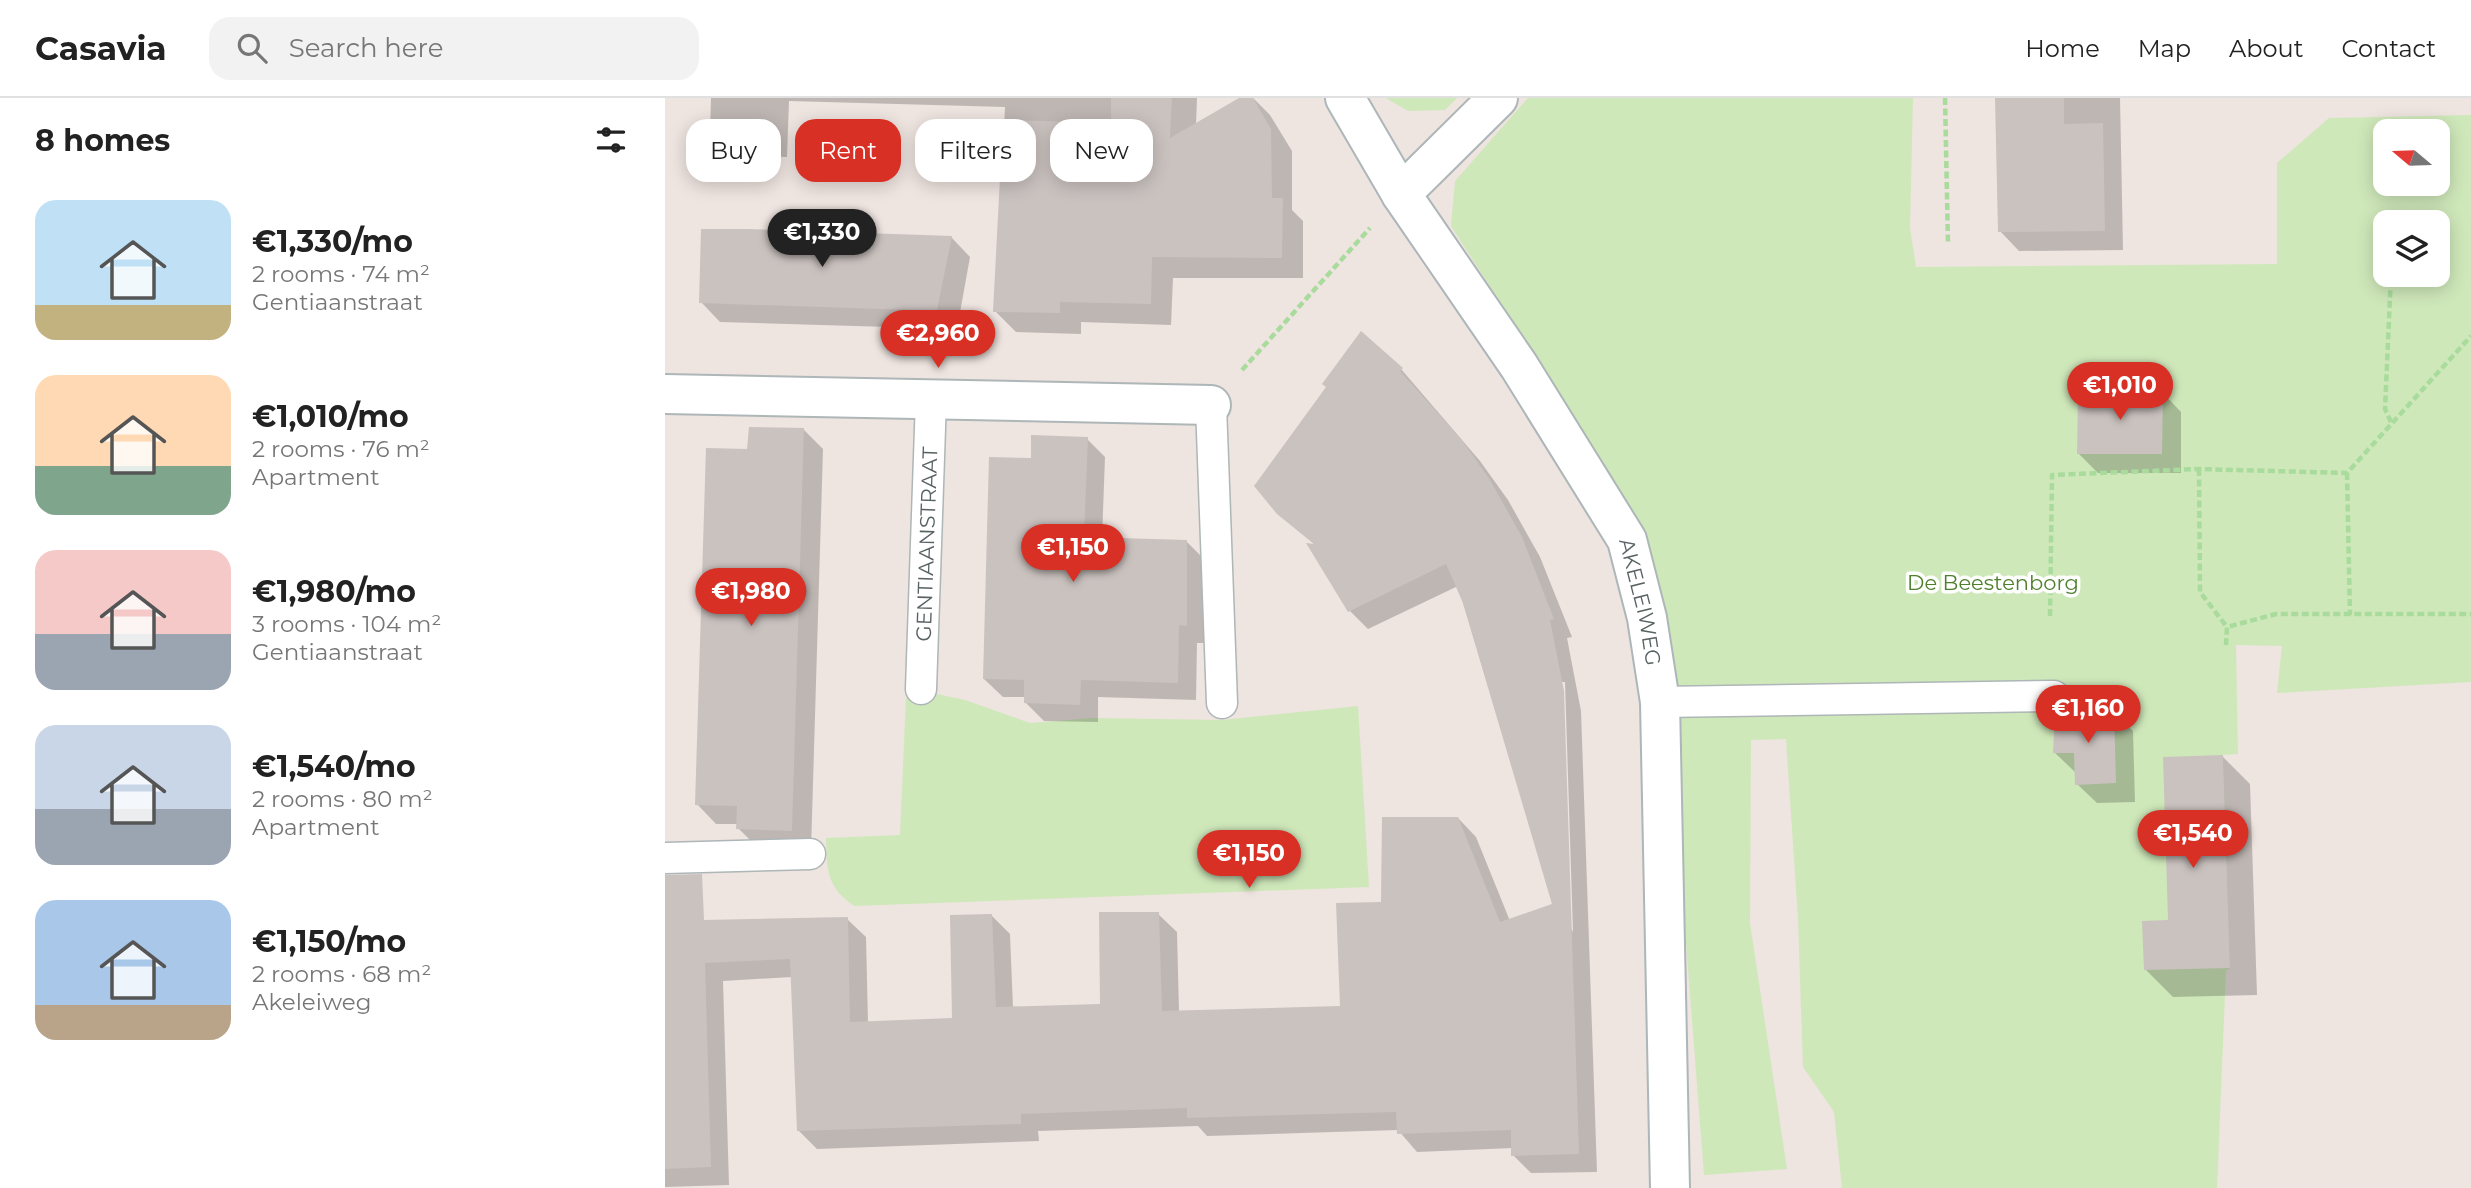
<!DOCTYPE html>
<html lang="en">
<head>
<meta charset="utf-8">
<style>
	:root { --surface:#fff; --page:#f2f2f2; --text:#222; --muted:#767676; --line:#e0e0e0; --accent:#d93025 }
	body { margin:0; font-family:Montserrat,sans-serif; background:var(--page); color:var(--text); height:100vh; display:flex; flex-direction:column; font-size:26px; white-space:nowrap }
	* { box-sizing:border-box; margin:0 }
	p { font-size:23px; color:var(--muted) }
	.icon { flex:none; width:38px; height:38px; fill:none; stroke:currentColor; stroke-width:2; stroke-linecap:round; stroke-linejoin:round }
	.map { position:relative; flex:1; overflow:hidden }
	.panel { display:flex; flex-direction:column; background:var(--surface); width:665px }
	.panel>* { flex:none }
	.hud { position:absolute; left:21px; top:21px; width:665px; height:63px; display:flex; gap:14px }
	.needle { width:46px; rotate:289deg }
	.fabs { position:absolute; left:1708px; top:21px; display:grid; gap:14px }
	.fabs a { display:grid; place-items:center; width:77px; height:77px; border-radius:14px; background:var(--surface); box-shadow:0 4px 18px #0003; font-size:35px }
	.price { position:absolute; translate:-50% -60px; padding:0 16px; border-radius:24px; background:var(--accent); color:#fff; font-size:23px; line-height:46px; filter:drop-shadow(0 2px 4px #0008) }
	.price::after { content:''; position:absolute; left:50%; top:42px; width:21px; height:16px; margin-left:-10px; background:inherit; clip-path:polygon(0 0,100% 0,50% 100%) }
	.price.active { background:#222; color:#fff }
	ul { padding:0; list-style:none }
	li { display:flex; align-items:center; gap:21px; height:175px; padding:0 35px }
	li span { display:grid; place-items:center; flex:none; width:196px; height:140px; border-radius:21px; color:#555 }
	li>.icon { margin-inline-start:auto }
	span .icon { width:84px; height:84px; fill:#fffc; stroke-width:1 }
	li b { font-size:30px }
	h2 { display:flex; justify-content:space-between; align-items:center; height:84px; padding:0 35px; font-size:30px }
	.pill { padding:0 24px; border-radius:21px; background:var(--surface); box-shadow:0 4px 18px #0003; font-size:24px; line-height:63px }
	.pill.active { background:var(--accent); color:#fff }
	header { display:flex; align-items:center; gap:42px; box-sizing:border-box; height:98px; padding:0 35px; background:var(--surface); border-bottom:2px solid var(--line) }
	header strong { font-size:33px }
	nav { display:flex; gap:38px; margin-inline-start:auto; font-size:24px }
	.search { width:490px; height:63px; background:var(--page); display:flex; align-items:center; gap:18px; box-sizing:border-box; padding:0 24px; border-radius:21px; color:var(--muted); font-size:26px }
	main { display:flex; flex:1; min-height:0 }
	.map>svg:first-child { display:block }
	.green { fill:#cfe8ba; fill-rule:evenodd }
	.shadow { fill:#0003; fill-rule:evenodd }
	.building { fill:#cac2bf }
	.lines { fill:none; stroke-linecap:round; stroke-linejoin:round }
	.lane-casing { stroke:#aeb6b7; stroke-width:33 }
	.street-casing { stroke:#aeb6b7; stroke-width:42 }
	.secondary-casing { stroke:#adb6b8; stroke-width:42 }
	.path { stroke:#a8db9c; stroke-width:4.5; stroke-dasharray:7 3.5; stroke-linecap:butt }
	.lane { stroke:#fff; stroke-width:30 }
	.street { stroke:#fff; stroke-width:38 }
	.secondary { stroke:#fff; stroke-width:38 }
	.labels { text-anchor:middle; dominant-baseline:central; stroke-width:7; stroke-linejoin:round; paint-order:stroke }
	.street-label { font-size:21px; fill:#596263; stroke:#fff }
	.park-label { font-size:21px; fill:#4e802c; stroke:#fff }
</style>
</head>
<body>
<header>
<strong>Casavia</strong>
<div class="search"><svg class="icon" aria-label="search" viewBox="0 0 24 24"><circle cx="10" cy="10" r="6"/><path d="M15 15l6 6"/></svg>Search here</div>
<nav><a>Home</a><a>Map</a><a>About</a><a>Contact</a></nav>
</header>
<main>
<section class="panel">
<h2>8 homes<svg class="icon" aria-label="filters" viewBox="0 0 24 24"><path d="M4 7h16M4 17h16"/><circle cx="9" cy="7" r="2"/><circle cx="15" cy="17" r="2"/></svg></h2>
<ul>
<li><span style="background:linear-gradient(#bfe0f5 75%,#c2b280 0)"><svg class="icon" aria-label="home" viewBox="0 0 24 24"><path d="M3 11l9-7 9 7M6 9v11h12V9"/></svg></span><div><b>€1,330/mo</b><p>2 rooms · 74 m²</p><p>Gentiaanstraat</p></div></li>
<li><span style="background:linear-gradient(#ffd9b3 65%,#7fa58c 0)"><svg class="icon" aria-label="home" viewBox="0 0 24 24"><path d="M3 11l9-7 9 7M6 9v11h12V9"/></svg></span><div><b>€1,010/mo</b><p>2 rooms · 76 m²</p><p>Apartment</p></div></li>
<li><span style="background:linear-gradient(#f6c9c9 60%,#9aa5b1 0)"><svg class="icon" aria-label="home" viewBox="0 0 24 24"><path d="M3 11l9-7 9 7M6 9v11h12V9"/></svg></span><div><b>€1,980/mo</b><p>3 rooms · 104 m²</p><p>Gentiaanstraat</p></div></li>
<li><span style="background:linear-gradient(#c9d6e8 60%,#9aa5b1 0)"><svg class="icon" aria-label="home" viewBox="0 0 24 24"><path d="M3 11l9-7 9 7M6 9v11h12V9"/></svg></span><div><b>€1,540/mo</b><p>2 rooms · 80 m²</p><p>Apartment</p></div></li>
<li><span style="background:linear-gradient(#a9c7e8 75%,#b9a48a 0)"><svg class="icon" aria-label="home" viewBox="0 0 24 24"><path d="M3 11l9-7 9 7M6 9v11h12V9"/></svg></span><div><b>€1,150/mo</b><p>2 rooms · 68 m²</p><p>Akeleiweg</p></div></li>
</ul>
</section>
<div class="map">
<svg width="1806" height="1090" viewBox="0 0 1806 1090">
	<rect width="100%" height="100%" fill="#eee4e0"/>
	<g class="green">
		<path d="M721 0H792L780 12 743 13Z"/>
		<path d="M863 0H1248L1245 130 1251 169 1612 166V65L1664 20 1806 17V584L1612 595 1617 548 1571 547 1573 656 1558 657 1565 870 1561 873 1552 1090H1177L1169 1014 1138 969 1133 820 1121 641 1086 642 1085 825 1122 1071 1039 1077 1003 612 914 344 851 229 786 128 790 83ZM1720 33H1773V86H1720ZM1720 124H1773V177H1720Z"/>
		<path d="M272 596 300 602 365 625 428 620 557 622 693 608 704 789 189 808C161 788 162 772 161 740L235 737 241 600Z"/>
	</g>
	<g class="shadow">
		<path d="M46 0H532L531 27 577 0H588L605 17 627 53V112L638 123V180H508L506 227 416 224V236L351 234 330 213 340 9 124 3 122 59 66 58 45 36Z"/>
		<path d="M1333 0H1455L1458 152 1354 153 1335 133Z"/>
		<path d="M286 139 305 159 292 231 55 224 36 204Z"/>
		<path d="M736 271 815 363 843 402 875 459 907 539 902 540 916 613 932 1074 866 1075 848 1057V1050L752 1054 733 1032 542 1038 533 1028 373 1033 374 1043 152 1051 133 1032 127 879 58 883 64 1087 0 1089V825L182 821 201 839 203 925 289 922 327 818 345 836 348 910 436 907 493 816 512 834 514 914 676 910 718 805 793 720 811 739 845 823 889 807 793 488 703 531 685 513 650 447 614 414ZM896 584H900L908 834 904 826Z"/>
		<path d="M1497 294 1516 314V375H1433L1414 356Z"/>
		<path d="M139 332 158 351 146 752 93 750 73 730V726H51L32 706 84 353Z"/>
		<path d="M422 341 440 359 437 441 522 444 540 462 539 545H532L531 602 433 599V624L379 623 361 605V599H338L319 581 367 362Z"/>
		<path d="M1448 614 1468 633 1470 704 1432 705 1412 686 1410 674 1390 655Z"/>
		<path d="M1557 658 1585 686 1592 897 1508 899 1481 872 1504 824Z"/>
	</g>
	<g class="building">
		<path d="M446 0H507L505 40 574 0H588L606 31 607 100H618L617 160 487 159 486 206 395 204V215L328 214 338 22 446 25Z"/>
		<path d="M1330 0H1399V26L1438 25 1440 133 1333 134Z"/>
		<path d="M36 131H83L287 138 272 212 215 211 34 205Z"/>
		<path d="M696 233 738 270 735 273 797 342 825 382 857 439 889 521 885 522 899 593 914 1056 846 1058V1032L732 1036 731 1014 522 1020V1010L356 1016V1026L132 1033 125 861 40 865 46 1069 0 1071V777L37 776 39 822 183 819 185 924 287 920 285 817 327 816 331 909 435 906 434 814H494L497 913 675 908 671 805 716 804 717 719H793L835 824 887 806 798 505 781 466 683 514 641 445 649 446 612 416 589 388 661 289 657 286Z"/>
		<path d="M1413 292H1498L1497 356H1412Z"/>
		<path d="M84 329 139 330 127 733 71 731 72 708 30 707 41 350 82 351Z"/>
		<path d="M366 337 423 339 419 439 522 442V528L514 527 513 585 416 582 415 607 359 605V582L318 581 324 359 366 360Z"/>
		<path d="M1449 612 1451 685 1410 687 1409 655H1388L1390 615Z"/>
		<path d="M1558 657 1565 870 1479 872 1477 823 1503 822 1498 659Z"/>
	</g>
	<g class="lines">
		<defs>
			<g id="lane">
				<path d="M546 307 557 605"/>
				<path id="s1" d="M256 591 266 301"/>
				<path d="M995 604 1389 598"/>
				<path d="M0 760 145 756"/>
			</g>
			<g id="street">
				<path d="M736 96 833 0"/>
				<path d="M0 296 546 307"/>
			</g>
			<g id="secondary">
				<path id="s2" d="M680 0 736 96 854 268 962 442 982 520 995 604 1005 1090"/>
			</g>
		</defs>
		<use href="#lane" class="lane-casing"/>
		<use href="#street" class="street-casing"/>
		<use href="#secondary" class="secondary-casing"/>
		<g class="path">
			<path d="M1280 0 1283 147"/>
			<path d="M577 272 705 130"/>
			<path d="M1726 324 1720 311 1726 177"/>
			<path d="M1534 371 1535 494 1562 529"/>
			<path d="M1682 375 1685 517"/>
			<path d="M1385 518 1387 377 1534 371 1682 375 1806 238"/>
			<path d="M1561 547 1562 529 1611 516H1806"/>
		</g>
		<use href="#lane" class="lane"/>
		<use href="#street" class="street"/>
		<use href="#secondary" class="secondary"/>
	</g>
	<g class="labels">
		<g class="street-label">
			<text stroke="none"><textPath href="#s1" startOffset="145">GENTIAANSTRAAT</textPath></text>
			<text stroke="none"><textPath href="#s2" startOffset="588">AKELEIWEG</textPath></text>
		</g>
		<g class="park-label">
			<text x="1328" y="484">De Beestenborg</text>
		</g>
	</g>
</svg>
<div class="fabs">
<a><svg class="needle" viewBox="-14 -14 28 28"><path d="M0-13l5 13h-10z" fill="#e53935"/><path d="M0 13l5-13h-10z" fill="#767676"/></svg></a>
<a><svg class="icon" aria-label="layers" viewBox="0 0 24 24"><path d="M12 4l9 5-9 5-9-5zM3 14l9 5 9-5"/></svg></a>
</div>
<b class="price active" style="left:157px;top:171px">€1,330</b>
<b class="price" style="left:273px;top:272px">€2,960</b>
<b class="price" style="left:1455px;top:324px">€1,010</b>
<b class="price" style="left:408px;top:486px">€1,150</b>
<b class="price" style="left:86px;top:530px">€1,980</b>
<b class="price" style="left:1423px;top:647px">€1,160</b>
<b class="price" style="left:1528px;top:772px">€1,540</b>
<b class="price" style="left:584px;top:792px">€1,150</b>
<div class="hud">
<a class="pill">Buy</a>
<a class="pill active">Rent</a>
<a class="pill">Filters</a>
<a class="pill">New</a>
</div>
</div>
</main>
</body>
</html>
